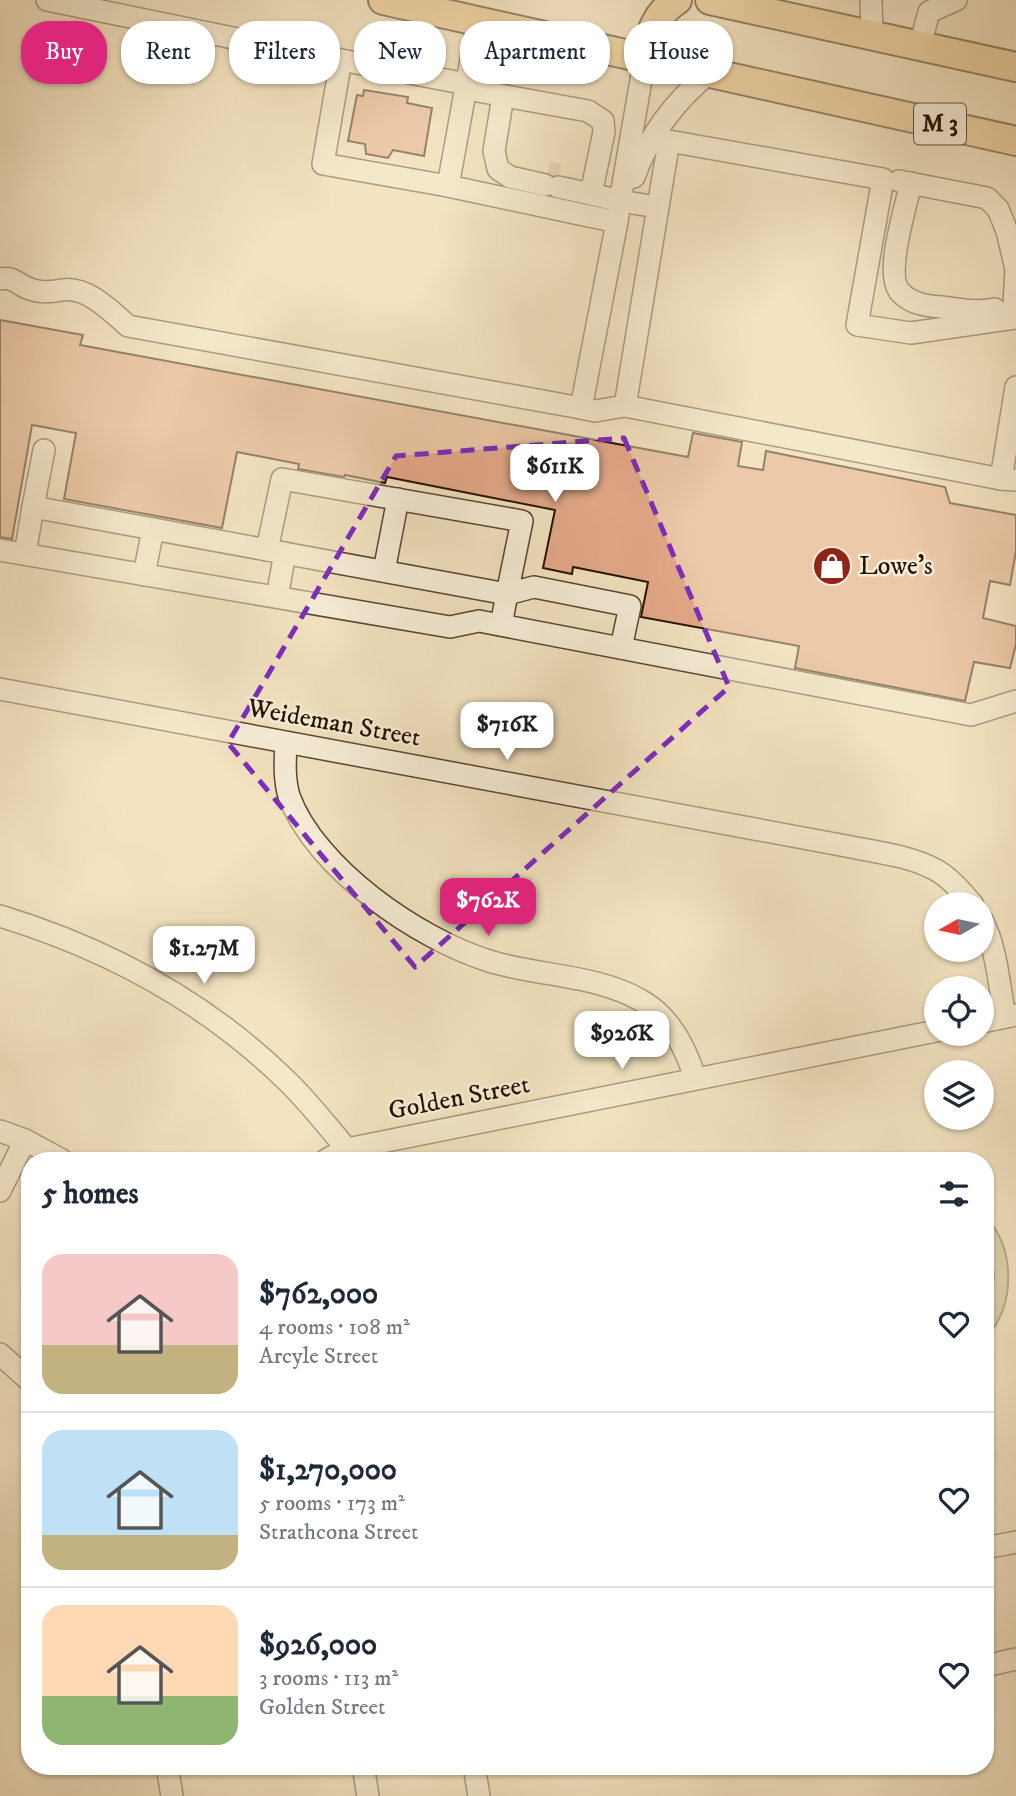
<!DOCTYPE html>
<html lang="en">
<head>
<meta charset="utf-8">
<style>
	:root { --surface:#fff; --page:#f2f2f3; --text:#1f2937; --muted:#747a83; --line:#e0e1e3; --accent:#db2777 }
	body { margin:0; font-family:"IM FELL DW Pica",serif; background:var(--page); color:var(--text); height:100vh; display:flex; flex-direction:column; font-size:26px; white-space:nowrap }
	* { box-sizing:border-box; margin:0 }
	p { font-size:23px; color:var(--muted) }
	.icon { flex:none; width:38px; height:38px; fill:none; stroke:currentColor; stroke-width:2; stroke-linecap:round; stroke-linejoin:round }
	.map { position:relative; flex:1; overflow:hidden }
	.side { position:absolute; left:21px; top:1152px; width:973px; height:623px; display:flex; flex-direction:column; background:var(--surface); border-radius:28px; box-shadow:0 2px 5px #0004 }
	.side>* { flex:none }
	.hud { position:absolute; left:21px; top:21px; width:975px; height:63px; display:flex; gap:14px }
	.needle { width:46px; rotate:261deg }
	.fabs { position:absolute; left:924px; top:892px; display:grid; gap:14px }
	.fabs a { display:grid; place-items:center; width:70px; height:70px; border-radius:50%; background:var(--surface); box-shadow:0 2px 5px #0004; font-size:35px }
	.price { position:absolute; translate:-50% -60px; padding:0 16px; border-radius:14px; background:#fff; color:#222; font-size:23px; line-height:46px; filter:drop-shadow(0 2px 4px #0008) }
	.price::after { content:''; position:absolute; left:50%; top:42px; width:21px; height:16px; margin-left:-10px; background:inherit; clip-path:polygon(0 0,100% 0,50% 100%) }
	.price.current { background:var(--accent); color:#fff }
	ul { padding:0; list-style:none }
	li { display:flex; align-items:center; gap:21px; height:175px; padding:0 21px }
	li+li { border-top:2px solid var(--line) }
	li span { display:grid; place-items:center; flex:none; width:196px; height:140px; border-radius:21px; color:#555 }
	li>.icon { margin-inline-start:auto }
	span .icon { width:84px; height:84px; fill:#fffc; stroke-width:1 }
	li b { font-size:30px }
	h2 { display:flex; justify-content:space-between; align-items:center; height:84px; padding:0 21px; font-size:30px }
	.tag { padding:0 24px; border-radius:28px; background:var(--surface); box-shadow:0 2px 5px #0004; font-size:24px; line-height:63px }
	.tag.current { background:var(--accent); color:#fff }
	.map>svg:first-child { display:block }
	.green { fill:#c0c28f; stroke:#726a49; stroke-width:2 }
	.building { fill:#e4a98a; stroke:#241103; stroke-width:2 }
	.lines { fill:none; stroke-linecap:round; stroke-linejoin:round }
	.minor-tunnel { stroke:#d4c4a4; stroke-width:21; stroke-dasharray:21 10; stroke-linecap:butt }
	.minor-casing { stroke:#584632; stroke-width:24 }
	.major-casing { stroke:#241103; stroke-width:32 }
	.minor { stroke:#f7edd7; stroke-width:21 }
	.major { stroke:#eac280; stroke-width:28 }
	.marked { fill:none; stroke:#7b2cbf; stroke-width:5; stroke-dasharray:14 9; stroke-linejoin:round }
	.labels { text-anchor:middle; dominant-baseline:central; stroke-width:5; stroke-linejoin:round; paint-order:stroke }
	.shield { fill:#f7edd7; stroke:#635343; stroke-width:2 }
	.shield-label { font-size:24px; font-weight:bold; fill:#241103 }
	.poi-label { font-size:26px; fill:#241103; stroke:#f7edd7; text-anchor:start }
	.street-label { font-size:26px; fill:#241103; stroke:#f7edd7 }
</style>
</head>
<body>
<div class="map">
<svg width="1016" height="1796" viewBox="0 0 1016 1796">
	<rect width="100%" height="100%" fill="#f3e3c1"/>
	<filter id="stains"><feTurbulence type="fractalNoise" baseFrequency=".00286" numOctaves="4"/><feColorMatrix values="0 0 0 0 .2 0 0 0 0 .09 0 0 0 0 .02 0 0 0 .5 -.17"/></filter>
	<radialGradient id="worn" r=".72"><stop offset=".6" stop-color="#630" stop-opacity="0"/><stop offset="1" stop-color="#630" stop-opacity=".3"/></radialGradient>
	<path class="green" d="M985 1215C1016 1250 1016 1305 985 1339V1311L992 1296 994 1275 990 1254 985 1244Z"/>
	<g class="building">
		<path d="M364 90 408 97 407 103 432 108 424 156 393 150 388 158 366 154 365 144 348 141 357 95 363 96Z"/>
		<path d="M0 320 83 335 80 345 688 457 693 433 742 442 738 466 763 470 766 451 945 487 950 503 1016 515V551L1010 585 990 581 983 618 1016 626V644L1010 668 974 662 965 701 795 668 799 646 641 617 648 582 573 567 572 574 543 568 555 510 387 477 385 483 345 475 344 477 298 469 299 464 237 452 222 528 64 499 76 433 32 425 12 539 0 537Z"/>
	</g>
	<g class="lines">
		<path class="minor-tunnel" d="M548 172 559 174"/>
		<defs>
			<g id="minor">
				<path d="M47 0 341 60"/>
				<path d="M871 0 872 36"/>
				<path d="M920 46 929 12 956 0"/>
				<path d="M645 57 620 201 657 207"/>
				<path d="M503 96 494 151 498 169 510 177 545 185"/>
				<path d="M634 177C649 135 676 100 710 72"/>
				<path d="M899 181 987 198 998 209 1007 231 1016 269 1014 304 1016 314"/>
				<path d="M911 183C906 207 883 276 901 293 912 304 927 306 941 307 959 309 977 313 995 309"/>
				<path d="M448 186 478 21"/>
				<path d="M558 187 591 194"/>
				<path d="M0 279C13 276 18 285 30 289 40 293 52 292 62 290 87 286 111 311 128 326L581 408 617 222 620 201 591 194 604 132 603 121 588 111 478 91 467 84 341 60 323 164 448 186 617 222"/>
				<path d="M1016 387 1001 479 1016 480"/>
				<path d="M625 406 669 141 883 179 857 325 911 333 1016 318"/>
				<path d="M581 408 595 411 625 406 1001 479"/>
				<path d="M33 507 44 450"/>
				<path d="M0 550 450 627 479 621 971 715 1016 701"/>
				<path d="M267 550 282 479 522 521 507 594 534 587 630 606 621 648"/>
				<path d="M25 554 33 507 507 594 501 625"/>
				<path d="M384 571 398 499"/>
				<path d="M144 575 153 529"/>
				<path d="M277 597 285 553"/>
				<path d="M0 689 846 846C874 852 906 855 932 868 948 875 962 892 973 905"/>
				<path d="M286 743C285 761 284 779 289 796 315 868 418 939 489 961 537 976 599 975 642 1001 670 1017 686 1049 695 1078"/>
				<path d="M0 916C108 949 205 1001 286 1080 308 1101 327 1126 347 1149"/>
				<path d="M982 920C997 948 999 986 1005 1017"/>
				<path d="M982 1022 1016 1015"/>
				<path d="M0 1131 25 1140 62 1160"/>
				<path d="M326 1160 347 1149 936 1031"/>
				<path d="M0 1191 25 1140"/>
				<path d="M0 1354 30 1381"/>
				<path d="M985 1548 1016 1542"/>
				<path d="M985 1666 1016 1659"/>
				<path d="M167 1766 172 1796"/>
				<path d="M363 1766 368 1796"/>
				<path d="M474 1766 479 1796"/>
			</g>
			<g id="major">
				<path d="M383 0 1016 141"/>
				<path d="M710 0 1016 67"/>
				<path d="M645 57C651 33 655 14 677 0"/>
			</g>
		</defs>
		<use href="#minor" class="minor-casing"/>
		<use href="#major" class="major-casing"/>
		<use href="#minor" class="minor"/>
		<use href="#major" class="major"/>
	</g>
	<path d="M0 0H1016V1796H0ZM624 438 729 687 415 967 228 743 396 456Z" fill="#f3e3c1" fill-opacity=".55" fill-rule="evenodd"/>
	<path class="marked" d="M624 438 729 687 415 967 228 743 396 456Z"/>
	<defs>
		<symbol id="shop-disc" viewBox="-11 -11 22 22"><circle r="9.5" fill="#8f2418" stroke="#f7edd7"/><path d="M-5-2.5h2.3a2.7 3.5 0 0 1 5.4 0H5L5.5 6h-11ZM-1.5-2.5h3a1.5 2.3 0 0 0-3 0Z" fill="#fff"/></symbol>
	</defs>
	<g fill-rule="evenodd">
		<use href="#shop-disc" x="810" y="544" width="44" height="44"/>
	</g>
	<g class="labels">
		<rect class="shield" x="914" y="103.5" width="52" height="41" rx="5"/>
		<g class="shield-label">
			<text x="940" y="124">M 3</text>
		</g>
		<g class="poi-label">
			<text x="859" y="566">Lowe's</text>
		</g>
		<g class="street-label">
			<text transform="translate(334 723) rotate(10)">Weideman Street</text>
			<text transform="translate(459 1098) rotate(-11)">Golden Street</text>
		</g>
	</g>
	<rect width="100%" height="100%" filter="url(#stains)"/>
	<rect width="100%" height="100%" fill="url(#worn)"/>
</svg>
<div class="fabs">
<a><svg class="needle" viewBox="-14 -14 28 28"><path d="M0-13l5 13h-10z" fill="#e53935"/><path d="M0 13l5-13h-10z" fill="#747a83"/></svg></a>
<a><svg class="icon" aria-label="locate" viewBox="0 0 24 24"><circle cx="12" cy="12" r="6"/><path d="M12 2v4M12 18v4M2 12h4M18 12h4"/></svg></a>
<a><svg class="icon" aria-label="layers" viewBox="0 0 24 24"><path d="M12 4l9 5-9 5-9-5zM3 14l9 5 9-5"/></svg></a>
</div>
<b class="price" style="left:555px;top:504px">$611K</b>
<b class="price" style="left:507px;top:762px">$716K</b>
<b class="price current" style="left:488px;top:938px">$762K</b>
<b class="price" style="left:204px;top:986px">$1.27M</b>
<b class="price" style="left:622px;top:1071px">$926K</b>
<div class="hud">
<a class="tag current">Buy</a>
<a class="tag">Rent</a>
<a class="tag">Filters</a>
<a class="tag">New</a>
<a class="tag">Apartment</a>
<a class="tag">House</a>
</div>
<section class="side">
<h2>5 homes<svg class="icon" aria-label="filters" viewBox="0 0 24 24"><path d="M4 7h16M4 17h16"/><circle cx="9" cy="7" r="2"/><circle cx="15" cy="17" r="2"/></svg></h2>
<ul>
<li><span style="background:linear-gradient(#f6c9c9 65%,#c2b280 0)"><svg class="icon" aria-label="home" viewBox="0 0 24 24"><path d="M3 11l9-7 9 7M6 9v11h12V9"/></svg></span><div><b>$762,000</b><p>4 rooms · 108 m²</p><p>Arcyle Street</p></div><svg class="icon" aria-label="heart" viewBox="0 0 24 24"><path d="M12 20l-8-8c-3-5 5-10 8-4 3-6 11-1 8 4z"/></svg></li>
<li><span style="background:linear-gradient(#bfe0f5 75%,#c2b280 0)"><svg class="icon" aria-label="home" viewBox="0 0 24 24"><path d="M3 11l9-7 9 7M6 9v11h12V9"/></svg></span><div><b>$1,270,000</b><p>5 rooms · 173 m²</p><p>Strathcona Street</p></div><svg class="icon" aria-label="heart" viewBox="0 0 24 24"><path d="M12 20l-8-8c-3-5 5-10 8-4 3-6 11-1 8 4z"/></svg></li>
<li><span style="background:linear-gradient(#ffd9b3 65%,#8fb573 0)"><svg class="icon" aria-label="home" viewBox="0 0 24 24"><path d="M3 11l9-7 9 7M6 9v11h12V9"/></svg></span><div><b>$926,000</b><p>3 rooms · 113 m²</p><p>Golden Street</p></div><svg class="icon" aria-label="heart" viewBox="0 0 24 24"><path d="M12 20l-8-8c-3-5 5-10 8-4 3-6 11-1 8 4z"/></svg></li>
</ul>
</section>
</div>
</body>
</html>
